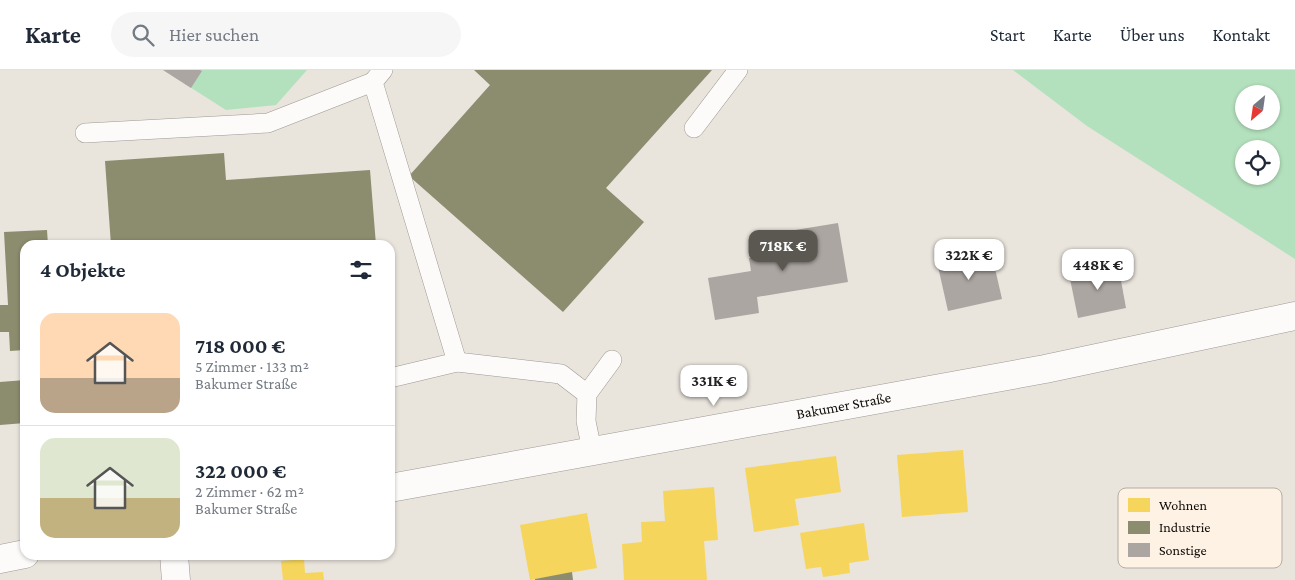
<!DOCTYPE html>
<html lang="de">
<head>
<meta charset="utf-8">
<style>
	:root { --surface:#fff; --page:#f6f6f7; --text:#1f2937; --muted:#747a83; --line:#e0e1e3; --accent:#5b5852 }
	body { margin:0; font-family:"Crimson Pro",serif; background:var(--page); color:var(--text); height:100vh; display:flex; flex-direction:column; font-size:19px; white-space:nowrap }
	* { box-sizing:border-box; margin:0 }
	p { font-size:16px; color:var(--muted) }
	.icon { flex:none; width:28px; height:28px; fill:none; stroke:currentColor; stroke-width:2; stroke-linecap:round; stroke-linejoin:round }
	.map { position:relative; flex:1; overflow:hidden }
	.panel { position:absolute; left:20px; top:170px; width:375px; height:320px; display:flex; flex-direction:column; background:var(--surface); border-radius:15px; box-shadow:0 1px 4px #0004 }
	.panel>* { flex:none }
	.needle { width:32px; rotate:209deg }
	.tools { position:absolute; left:1235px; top:15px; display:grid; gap:10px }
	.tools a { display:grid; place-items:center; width:45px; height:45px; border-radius:50%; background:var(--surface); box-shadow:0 1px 4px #0004; font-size:25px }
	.price { position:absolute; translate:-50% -42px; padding:0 11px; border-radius:10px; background:#fff; color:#222; font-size:16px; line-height:32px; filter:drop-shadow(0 1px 2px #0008) }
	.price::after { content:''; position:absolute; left:50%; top:30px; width:15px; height:11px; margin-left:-8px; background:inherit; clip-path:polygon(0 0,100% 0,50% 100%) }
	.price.selected { background:var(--accent); color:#fff }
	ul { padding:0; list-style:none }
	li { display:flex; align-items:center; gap:15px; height:125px; padding:0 20px }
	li+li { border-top:1px solid var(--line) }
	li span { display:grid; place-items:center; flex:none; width:140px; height:100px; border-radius:15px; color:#555 }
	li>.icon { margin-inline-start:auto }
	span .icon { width:60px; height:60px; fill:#fffc; stroke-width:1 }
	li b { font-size:21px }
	h2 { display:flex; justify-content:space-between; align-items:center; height:60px; padding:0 20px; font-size:21px }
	header { display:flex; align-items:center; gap:30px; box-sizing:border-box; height:70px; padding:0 25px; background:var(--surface); border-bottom:1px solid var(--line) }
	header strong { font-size:24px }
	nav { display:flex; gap:28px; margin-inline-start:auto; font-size:18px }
	.search { width:350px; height:45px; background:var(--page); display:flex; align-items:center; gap:12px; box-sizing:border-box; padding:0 18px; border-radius:28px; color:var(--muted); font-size:19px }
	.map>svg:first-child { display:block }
	.green { fill:#b4e1bd; fill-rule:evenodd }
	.homes { fill:#f6d55c }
	.industry { fill:#8c8c6e }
	.building { fill:#aca6a2 }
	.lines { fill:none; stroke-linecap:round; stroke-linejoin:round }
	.service-casing { stroke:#9d9993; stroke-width:20 }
	.minor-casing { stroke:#9d9993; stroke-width:29 }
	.tertiary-casing { stroke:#9d9993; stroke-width:29 }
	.service { stroke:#fcfbfa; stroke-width:19 }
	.minor { stroke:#fcfbfa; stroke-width:28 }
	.tertiary { stroke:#fcfbfa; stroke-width:28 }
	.labels { text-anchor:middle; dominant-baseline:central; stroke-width:5; stroke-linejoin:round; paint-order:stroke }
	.street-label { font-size:15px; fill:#0f0c07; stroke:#fdf2e3 }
	.key { fill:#fdf2e3; stroke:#b6ada1; stroke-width:1 }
	.key-label { font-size:14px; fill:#0f0c07 }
</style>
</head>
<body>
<header>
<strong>Karte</strong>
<div class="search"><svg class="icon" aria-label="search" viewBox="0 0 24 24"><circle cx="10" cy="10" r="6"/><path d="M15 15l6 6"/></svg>Hier suchen</div>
<nav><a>Start</a><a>Karte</a><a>Über uns</a><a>Kontakt</a></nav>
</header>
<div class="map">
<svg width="1295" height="510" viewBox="0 0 1295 510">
	<rect width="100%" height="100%" fill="#e9e4dc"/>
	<g class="green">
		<path d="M163 0H307L276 35 226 40Z"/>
		<path d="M1013 0H1295V189L1087 56ZM1244 24H1271V51H1244ZM1244 79H1271V106H1244Z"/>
	</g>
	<g class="homes">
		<path d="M963 380 968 442 902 447 897 385Z"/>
		<path d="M836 386 841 422 795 429 799 455 754 462 745 398Z"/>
		<path d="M714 417 718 470 704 471 707 510H624L622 474 642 472 641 452 665 451 663 421Z"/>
		<path d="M587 443 597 498 530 510 520 455Z"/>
		<path d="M864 453 869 490 849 493 850 503 823 507 821 497 806 499 800 463Z"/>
		<path d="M304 489 305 503 323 502 324 510H283L281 491Z"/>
	</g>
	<g class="industry">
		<path d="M474 0H712L606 118 644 152 563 242 409 106 490 15Z"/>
		<path d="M224 83 226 110 370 100 376 175H111L105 91Z"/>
		<path d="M47 160 48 175H25V280L10 281 9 262H0V235H8L4 162Z"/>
		<path d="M25 310V353L0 355V312Z"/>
		<path d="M572 502 573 510H535V509Z"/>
	</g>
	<g class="building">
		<path d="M163 0H200L202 1 191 18Z"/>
		<path d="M838 153 848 212 757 227 759 243 715 250 708 208 751 201 749 188 786 182 783 162Z"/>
		<path d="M991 181 1002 229 948 241 937 192Z"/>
		<path d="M1118 194 1126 238 1078 248 1069 204Z"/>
	</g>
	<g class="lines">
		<defs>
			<g id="service">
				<path d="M383 0 373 12 457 292 390 308"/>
				<path d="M694 58 738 0"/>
				<path d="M85 63 268 53 373 12"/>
				<path d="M457 292 561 304 587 324"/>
				<path d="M592 381 586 351 587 324 612 290"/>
			</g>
			<path id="minor" d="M174 485 176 510"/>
			<g id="tertiary">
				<path id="s1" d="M390 418 1045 299 1295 246"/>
				<path d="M0 489 25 484"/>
			</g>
		</defs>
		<use href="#service" class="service-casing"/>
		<use href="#minor" class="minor-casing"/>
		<use href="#tertiary" class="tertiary-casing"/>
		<use href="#service" class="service"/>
		<use href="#minor" class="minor"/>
		<use href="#tertiary" class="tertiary"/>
	</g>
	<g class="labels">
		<g class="street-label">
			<text stroke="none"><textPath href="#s1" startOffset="461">Bakumer Straße</textPath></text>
		</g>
	</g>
	<rect x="1118" y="418" width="164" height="80" rx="8" class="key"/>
	<rect x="1128" y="428" width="22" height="14" fill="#f6d55c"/>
	<rect x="1128" y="451" width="22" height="13" fill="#8c8c6e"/>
	<rect x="1128" y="473" width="22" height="14" fill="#aca6a2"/>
	<g class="key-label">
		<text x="1159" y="440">Wohnen</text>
		<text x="1159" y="462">Industrie</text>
		<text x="1159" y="485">Sonstige</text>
	</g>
</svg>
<div class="tools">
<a><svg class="needle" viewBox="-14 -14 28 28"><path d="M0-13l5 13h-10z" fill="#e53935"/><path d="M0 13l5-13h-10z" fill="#747a83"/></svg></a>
<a><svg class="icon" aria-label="locate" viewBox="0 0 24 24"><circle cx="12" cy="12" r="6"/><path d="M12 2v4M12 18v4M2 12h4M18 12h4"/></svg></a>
</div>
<b class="price selected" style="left:783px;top:202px">718K €</b>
<b class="price" style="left:969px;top:211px">322K €</b>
<b class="price" style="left:1098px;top:221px">448K €</b>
<b class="price" style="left:714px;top:337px">331K €</b>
<section class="panel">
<h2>4 Objekte<svg class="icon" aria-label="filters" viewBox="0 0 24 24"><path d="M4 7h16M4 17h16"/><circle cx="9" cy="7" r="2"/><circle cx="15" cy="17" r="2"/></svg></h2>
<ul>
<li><span style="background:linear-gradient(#ffd9b3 65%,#b9a48a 0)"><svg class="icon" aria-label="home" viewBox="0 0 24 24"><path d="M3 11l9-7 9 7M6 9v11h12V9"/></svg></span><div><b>718 000 €</b><p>5 Zimmer · 133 m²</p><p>Bakumer Straße</p></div></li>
<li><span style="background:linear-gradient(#dfe7d0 60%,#c2b280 0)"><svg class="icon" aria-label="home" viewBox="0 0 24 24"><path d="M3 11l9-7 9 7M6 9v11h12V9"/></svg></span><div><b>322 000 €</b><p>2 Zimmer · 62 m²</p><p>Bakumer Straße</p></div></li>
</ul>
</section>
</div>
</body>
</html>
